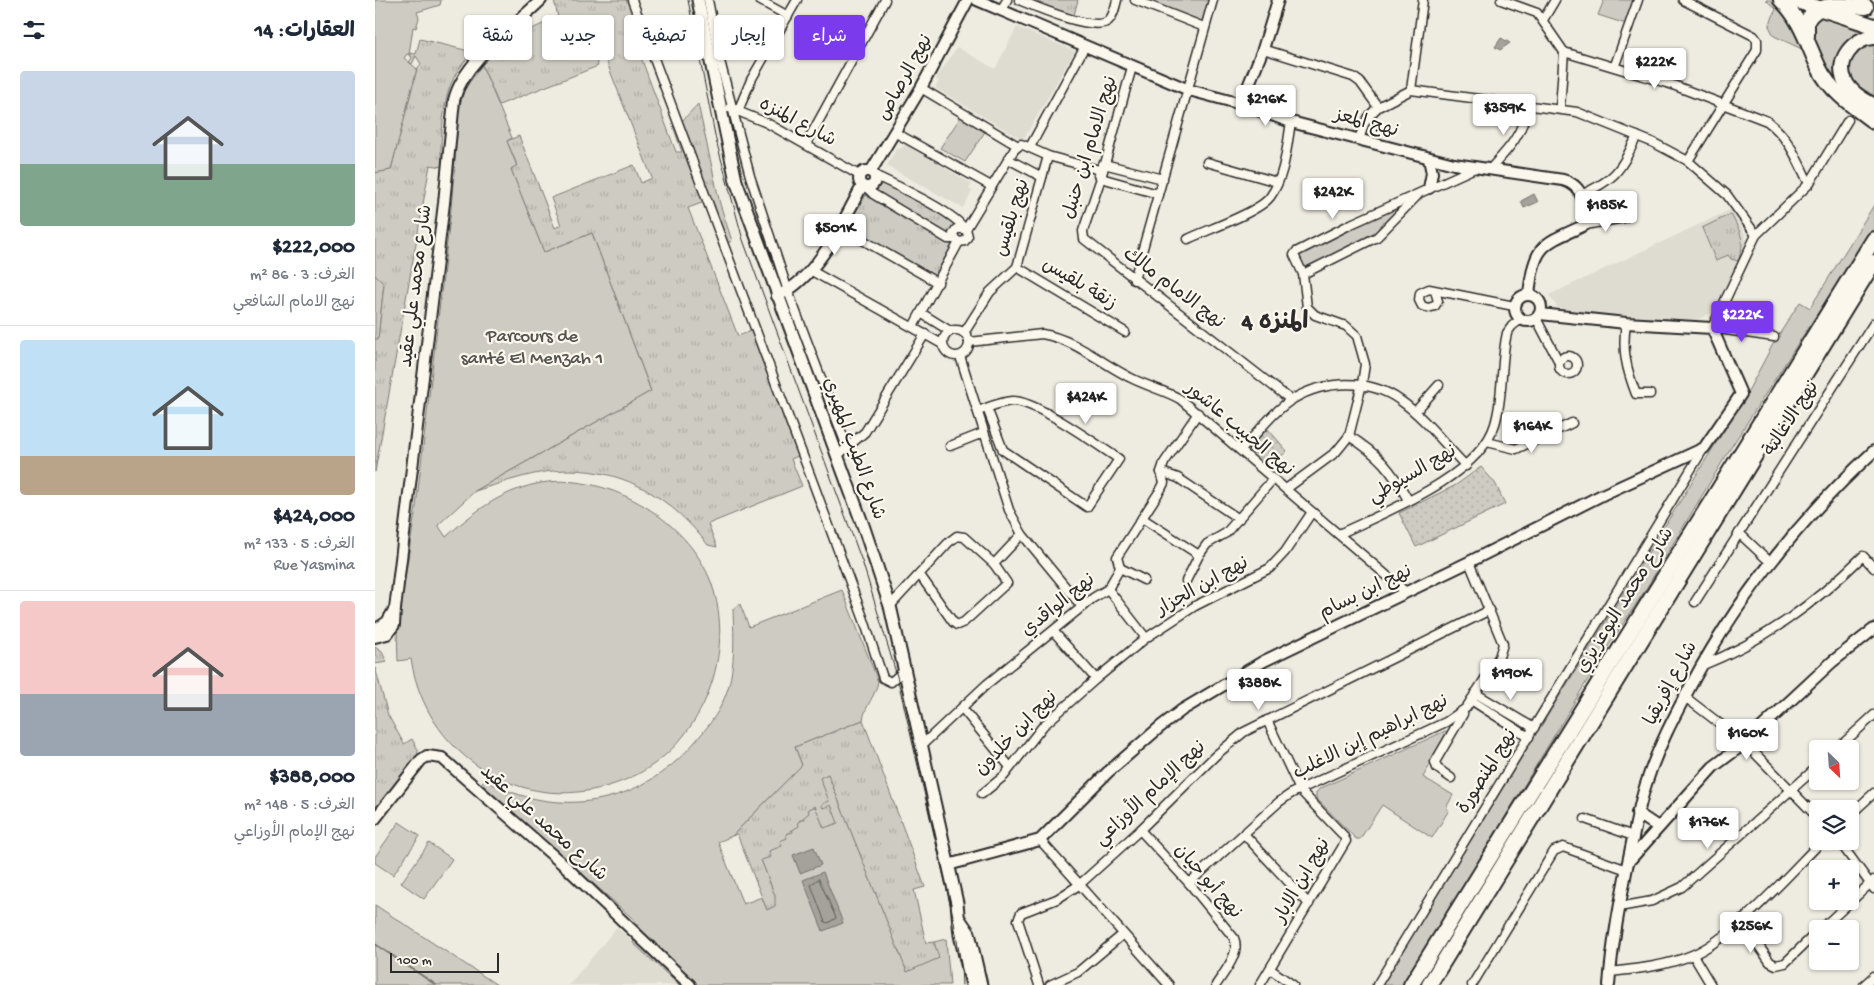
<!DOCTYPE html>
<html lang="ar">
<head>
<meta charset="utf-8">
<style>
	:root { --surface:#fff; --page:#f2f2f3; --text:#1f2937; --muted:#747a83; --line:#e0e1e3; --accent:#7c3aed }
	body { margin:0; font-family:"Gochi Hand","Playpen Sans Arabic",sans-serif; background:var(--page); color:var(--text); direction:rtl; height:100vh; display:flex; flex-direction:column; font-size:19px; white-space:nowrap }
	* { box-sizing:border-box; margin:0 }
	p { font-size:16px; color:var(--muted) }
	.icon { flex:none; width:28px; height:28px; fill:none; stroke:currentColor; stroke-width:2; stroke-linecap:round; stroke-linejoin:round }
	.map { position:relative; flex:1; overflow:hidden; direction:ltr }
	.details { display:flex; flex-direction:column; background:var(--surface); width:375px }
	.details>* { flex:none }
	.hud { position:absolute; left:15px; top:15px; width:475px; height:45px; direction:rtl; display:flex; gap:10px }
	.needle { width:32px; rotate:155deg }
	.fabs { position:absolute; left:1434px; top:740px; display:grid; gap:10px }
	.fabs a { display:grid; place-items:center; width:50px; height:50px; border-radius:5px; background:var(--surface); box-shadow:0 1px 4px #0004; font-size:25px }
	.scale { position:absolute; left:15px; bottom:12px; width:109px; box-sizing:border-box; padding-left:5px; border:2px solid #2b2b2b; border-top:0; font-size:14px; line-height:18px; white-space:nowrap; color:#2b2b2b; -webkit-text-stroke:4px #fbf7ec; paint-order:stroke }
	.price { position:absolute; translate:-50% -42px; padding:0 11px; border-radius:5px; background:#fff; color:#222; font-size:16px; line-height:32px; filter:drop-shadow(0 1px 2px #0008) }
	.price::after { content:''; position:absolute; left:50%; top:30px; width:15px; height:11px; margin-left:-8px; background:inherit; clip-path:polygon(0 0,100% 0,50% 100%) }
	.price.current { background:var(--accent); color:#fff }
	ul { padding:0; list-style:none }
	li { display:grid; align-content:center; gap:10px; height:265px; padding:0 20px }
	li+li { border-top:1px solid var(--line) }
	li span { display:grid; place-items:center; height:155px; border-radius:5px; color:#555 }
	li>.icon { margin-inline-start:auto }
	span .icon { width:90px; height:90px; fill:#fffc; stroke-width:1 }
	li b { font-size:21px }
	h2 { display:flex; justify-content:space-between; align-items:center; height:60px; padding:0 20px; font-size:21px }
	.tag { padding:0 18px; border-radius:5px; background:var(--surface); box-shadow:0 1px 4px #0004; font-size:18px; line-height:45px }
	.tag.current { background:var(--accent); color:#fff }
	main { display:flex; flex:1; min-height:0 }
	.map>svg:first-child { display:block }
	.built { fill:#dedbd1 }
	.grass { fill:#cecbc2; stroke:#7c7b76 }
	.park { fill:url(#park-tufts); stroke:#7c7b76 }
	.garden { fill:url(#garden-dots); stroke:#7c7b76 }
	.water { fill:#a4a29a; stroke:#74726e }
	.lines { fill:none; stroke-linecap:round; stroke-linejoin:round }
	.shore { stroke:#5b5b57; stroke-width:1 }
	.stream { stroke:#74726e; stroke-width:2 }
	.street-casing { stroke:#2b2b2b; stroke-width:11 }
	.secondary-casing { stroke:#2b2b2b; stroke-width:14 }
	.primary-casing { stroke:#2b2b2b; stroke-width:15 }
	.highway-casing { stroke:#2b2b2b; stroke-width:18 }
	.street { stroke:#fbf7ec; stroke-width:8 }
	.secondary { stroke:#fbf7ec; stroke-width:10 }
	.primary { stroke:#fbf7ec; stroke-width:11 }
	.highway { stroke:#fbf7ec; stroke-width:14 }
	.tram { stroke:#2b2b2b; stroke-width:1 }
	.labels { text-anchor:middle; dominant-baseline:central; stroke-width:4.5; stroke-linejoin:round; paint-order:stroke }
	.street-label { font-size:19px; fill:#2b2b2b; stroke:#fbf7ec }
	.park-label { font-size:19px; fill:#545351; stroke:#fbf7ec }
	.district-label { font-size:24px; font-weight:bold; fill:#2b2b2b; stroke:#fbf7ec }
</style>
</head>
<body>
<main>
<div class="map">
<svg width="1499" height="985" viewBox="0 0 1499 985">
	<defs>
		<pattern id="park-tufts" width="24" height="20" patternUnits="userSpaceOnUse" patternTransform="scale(1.25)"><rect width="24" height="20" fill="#cecbc2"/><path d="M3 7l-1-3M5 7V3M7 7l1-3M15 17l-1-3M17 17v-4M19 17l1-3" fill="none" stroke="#b1aea7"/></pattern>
		<pattern id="garden-dots" width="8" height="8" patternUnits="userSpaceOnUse" patternTransform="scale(1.25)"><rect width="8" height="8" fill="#cecbc2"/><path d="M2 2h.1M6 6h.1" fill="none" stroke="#b1aea7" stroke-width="1.8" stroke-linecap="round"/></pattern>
	</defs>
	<rect width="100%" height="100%" fill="#eeebe0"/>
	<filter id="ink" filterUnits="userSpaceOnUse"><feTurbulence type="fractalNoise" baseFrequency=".02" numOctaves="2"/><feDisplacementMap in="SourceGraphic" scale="10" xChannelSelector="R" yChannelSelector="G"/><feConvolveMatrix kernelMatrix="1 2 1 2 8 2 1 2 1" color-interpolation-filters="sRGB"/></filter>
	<g filter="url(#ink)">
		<g class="built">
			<path d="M642 27 700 51 648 140 560 88 564 81 561 79 582 47 620 69Z"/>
			<path d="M530 144 597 184 594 189 597 191 588 208 512 166 521 149 527 148Z"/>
			<path d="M1357 209 1370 234 1373 247 1358 280 1336 313 1319 321 1194 312 1182 307 1174 295Z"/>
			<path d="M242 927 298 979 304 985H194Z"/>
		</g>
		<g class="grass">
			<path d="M0 0H66L65 5 42 12 44 18 41 28 38 27 34 55 32 54 29 58 42 69 16 170 0 173Z"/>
			<path d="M767 0H834L828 23Z"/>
			<path d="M1229 0H1259L1251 24 1223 15Z"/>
			<path d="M1391 0H1407L1499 37V128L1429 50 1399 36 1394 26 1401 9Z"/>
			<path d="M107 65 137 138 132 141 142 166 136 169 169 252 217 233 276 391 100 491 63 525 71 537C97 513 125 492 161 484 228 469 312 518 336 582 362 653 328 741 261 775 223 794 179 799 138 784 83 764 45 717 36 659L23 661 22 628 41 507 76 209 84 109 89 90Z"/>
			<path d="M587 115 611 130 590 162 565 148Z"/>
			<path d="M1035 200 1001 235 933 268 926 267 922 259 923 255Z"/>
			<path d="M1499 205V234L1440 317 1355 449 1269 592 1230 651 1029 985H1006L1372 393 1398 344 1425 302 1435 308Z"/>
			<path d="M0 275 9 283 3 340 0 339Z"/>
			<path d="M467 590 503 681C501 696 490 705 488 720L420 747 427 765 357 836 343 842 368 904 387 897 392 910 400 896 386 860 411 834 418 832 417 828 422 822 429 819 428 816C434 808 438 805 448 808L446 804 453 801 444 777 453 774 532 971 563 958 559 942 571 939 575 985H304L258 943 264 924 106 784 109 780C182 819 264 807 319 743 331 729 342 716 349 699 361 672 359 638 358 609L365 604 374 627Z"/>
			<path d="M1070 731 1074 732 1048 777 1078 795 1071 808 1074 810 1057 838 1007 805 985 839H981L941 798V793L944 789Z"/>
			<path d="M24 822 45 836 18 875 0 863V857Z"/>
			<path d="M54 843 77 859 49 899 26 883Z"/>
			<path d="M0 905 122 985H0Z"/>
		</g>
		<g class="park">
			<path d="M179 0H260L275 38 261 44 301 152H307L298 126 306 122 323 104 345 204 357 241 352 243 335 200 313 208 363 336 376 331 423 456 416 459 427 486 333 524 342 547 333 545C298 500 253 470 193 470 162 470 130 482 100 491L276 391 217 233 169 252 136 169 142 165 132 141 144 136 180 228 186 225 176 198 259 165 266 183 277 178 225 45 216 48 223 66 124 105 107 65 141 31 148 33 183 17Z"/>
			<path d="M656 0H703L699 15Z"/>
			<path d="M45 39 98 52C73 78 70 97 67 132 66 144 65 155 68 167L55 165 0 472V339H3L9 284 0 275V173L16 170 42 69 46 64 41 56 37 64 34 62 37 58 34 53 41 54Z"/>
			<path d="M507 180 585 226 576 238 498 193 502 190Z"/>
			<path d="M491 195 577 245 559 277 472 226Z"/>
			<path d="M1356 214C1366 234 1371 240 1363 261L1356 259 1353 255 1341 261 1327 228Z"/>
			<path d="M0 647 7 652 12 662 0 664Z"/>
			<path d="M0 667 13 715 29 744 37 739 43 750 42 759 0 810Z"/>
			<path d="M488 720 550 887 539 890 551 943 559 942 564 958 532 972 453 774 445 778 454 801 446 805 448 808 456 805 463 823 449 828 440 806 433 809 434 813 423 822 424 826 411 834 412 838 405 841 407 846 394 851 396 857 386 860 400 896V906L392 910 362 834 357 836 427 765 420 747Z"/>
		</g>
		<g class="garden">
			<path d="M893 429 912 451 894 467 874 448Z"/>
			<path d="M1106 467 1120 483 1130 504 1041 547 1024 513 1081 485Z"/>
		</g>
		<g class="water">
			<path d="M1126 38 1135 43 1125 50 1120 47Z"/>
			<path d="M1159 194 1163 202 1149 208 1146 201Z"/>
			<path d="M439 847 446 865 425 873 418 855Z"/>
			<path d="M448 872 468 923 448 931 428 880Z"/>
		</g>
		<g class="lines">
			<path class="shore" d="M444 879 461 918 453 923 450 922 436 885Z"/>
			<path class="stream" d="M0 944 61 985"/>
			<defs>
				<g id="street">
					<path d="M257 0 440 488 489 620 508 678 516 682 530 670"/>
					<path d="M333 0 345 61 375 176 413 291 472 447"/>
					<path d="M384 0 413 16"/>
					<path d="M644 0C661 7 719 32 733 21 739 16 740 7 742 0"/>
					<path d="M760 0 829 27"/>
					<path d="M1126 0 1162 13 1189 52 1298 85 1392 121C1414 137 1423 161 1434 184"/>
					<path d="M1308 0 1379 36 1382 40V50L1313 161"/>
					<path d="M626 10 632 0"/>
					<path d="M1168 20 1180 0"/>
					<path d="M888 49 978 77 985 82 1003 107"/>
					<path d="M1240 65 1263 0"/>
					<path d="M757 67 726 178 708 231 709 239 916 400"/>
					<path d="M546 88 643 146"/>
					<path d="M1036 90 1048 0"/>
					<path d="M355 108 392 123 484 175"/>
					<path d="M1185 108 1189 52"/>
					<path d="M363 111 376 80 422 0"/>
					<path d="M521 133 616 186"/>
					<path d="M984 140 989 124 995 115 1003 107 1036 90 1202 112 1279 143 1313 161 1352 195 1381 235"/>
					<path d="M431 144 510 0"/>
					<path d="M655 147 710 46"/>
					<path d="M633 159 667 177"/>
					<path d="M832 162 902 182"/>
					<path d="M727 165 729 164 788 179"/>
					<path d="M1115 169C1133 150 1149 133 1152 106"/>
					<path d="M499 175C519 184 578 212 588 227"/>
					<path d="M724 175 726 178 783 194"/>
					<path d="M491 187 498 194 573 239H580L584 242 590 241 593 236 591 229H581L578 234 580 239"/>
					<path d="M1206 195C1242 178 1245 171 1262 136"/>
					<path d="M1210 225 1249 218"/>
					<path d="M465 227 563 283"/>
					<path d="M591 229 639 150 646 144 673 156 721 169"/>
					<path d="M813 239C832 230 884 212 895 197 910 177 912 145 916 122"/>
					<path d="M642 267 750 332"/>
					<path d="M435 270 567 344"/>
					<path d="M928 274 1002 237 1042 196"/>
					<path d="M759 280 838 0"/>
					<path d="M1060 291 1063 301 1060 306 1053 308 1047 306 1044 300 1045 293 1054 289 1139 306"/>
					<path d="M546 313 575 331"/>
					<path d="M1161 318 1184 362"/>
					<path d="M1251 323C1247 350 1251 368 1261 394H1275"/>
					<path d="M538 327 584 242"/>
					<circle cx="581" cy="343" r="13"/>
					<path d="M589 333 615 292 642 267 673 156"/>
					<path d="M1399 337 1337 328 1381 235 1434 184 1473 120"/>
					<path d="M594 342 667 334C699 339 726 363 754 377 771 386 789 390 805 399L1031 592"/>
					<circle cx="1193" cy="365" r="9"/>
					<path d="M585 356 634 510 647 534 707 607"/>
					<path d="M603 411C614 407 625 402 637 401 659 399 722 445 744 459L712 507 628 450 612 408"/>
					<path d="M1040 412 1064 385"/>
					<path d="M974 436C1003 454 1017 470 1033 500"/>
					<path d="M1112 442 1141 449 1197 423"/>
					<path d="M575 446 608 433"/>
					<path d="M866 450C882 434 898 411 918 399 950 380 995 378 1026 401 1050 418 1070 445 1091 466"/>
					<path d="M462 456 490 432 550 334"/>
					<path d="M786 472 803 478 864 519"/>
					<path d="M911 489 961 452 974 436 987 384 990 364 982 336 971 326 940 315 932 307 928 274 919 255 921 252 976 224 1100 168"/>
					<path d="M767 518 824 555"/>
					<path d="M1364 533 1395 562"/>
					<path d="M964 534C1010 512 1105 476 1120 424 1129 395 1125 363 1132 333L1137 326 1146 319"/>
					<path d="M619 564 647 534"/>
					<path d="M745 568 769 580"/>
					<path d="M811 581 824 555 832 544 851 533 898 479"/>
					<path d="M733 589 771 638 820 606 895 568 910 552 937 512"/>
					<path d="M1320 602 1499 323"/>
					<path d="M515 606 574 542 582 536 589 537 619 564 632 583 589 622 582 625 578 622 545 575"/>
					<path d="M1326 666C1391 640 1439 604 1488 556L1499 568"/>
					<path d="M721 679 771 638"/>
					<path d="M1100 693 1159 728"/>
					<path d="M1310 697 1370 743 1442 817"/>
					<path d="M1096 700 1154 737"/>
					<path d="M587 708 635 767"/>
					<path d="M547 745 612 684 718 598 733 589 745 568 742 557 786 489 789 483 786 472 789 463 823 413"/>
					<path d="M1462 749 1499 715"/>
					<path d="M1076 778 1062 768 1060 762 1088 714"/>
					<path d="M607 794 629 776 668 726 721 679 679 632"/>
					<path d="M1475 815 1499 793"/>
					<path d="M1210 819 1258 836"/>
					<path d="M765 830 814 883 859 938C866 953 849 972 841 985"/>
					<path d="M869 834 934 904"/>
					<path d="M665 840 794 985"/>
					<path d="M1464 841 1499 889"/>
					<path d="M814 883 904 802 917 793 1071 722 1091 708 1124 657 1128 644 1094 562"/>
					<path d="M1244 907 1277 901 1307 887 1442 767"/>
					<path d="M1366 920 1395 962 1401 965 1410 963 1442 932"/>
					<path d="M1446 929 1499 880"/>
					<path d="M1318 955 1336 985"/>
					<path d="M895 969 918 985"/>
					<path d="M1235 972C1263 969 1291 966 1317 955 1357 939 1415 873 1447 841"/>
					<path d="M664 985 643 920 646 913 682 899 704 885 765 830 841 755 869 732 1115 610"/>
					<path d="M675 985 703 972 747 935"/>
					<path d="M885 985 971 841 968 835 925 790 892 720"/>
					<path d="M1002 985 1329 448"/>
					<path d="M1097 985 1179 851 1188 847 1252 870"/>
					<path d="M1489 985 1499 976"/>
				</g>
				<g id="secondary">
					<path d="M602 0 814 90 866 104 916 122 1079 164 1188 180C1210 186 1210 206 1210 225 1166 245 1160 244 1154 294"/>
					<path d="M866 104 888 49 903 0"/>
					<path d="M1054 159 1057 173 1054 188"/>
					<circle cx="492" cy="179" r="8"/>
					<path d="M496 171 546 88 593 0"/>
					<circle cx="1153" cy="308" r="13"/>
					<path d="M402 296C441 280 468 222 487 186"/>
					<path d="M0 630 12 622 19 610"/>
					<path d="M0 637 12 634 19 625 20 609 69 203 79 100C89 60 138 28 166 0"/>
					<path d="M1262 813 1283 827"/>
					<path d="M0 819 46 760 52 756 67 758 191 867 315 985"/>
					<path d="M1254 861 1338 767 1370 743 1457 662 1499 629"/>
					<path d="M573 865 665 840 733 772 785 727 807 710 889 661 1094 562 1229 494 1329 448 1366 394 1337 328 1251 323 1165 314"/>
					<path d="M1234 985C1237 944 1245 903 1253 862 1259 835 1263 807 1272 781 1283 747 1299 717 1316 685 1364 596 1424 520 1499 451"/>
				</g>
				<g id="primary">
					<path d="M323 0 361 181 489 528 515 606 582 903 585 935 597 985"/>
					<path d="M585 920 594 933 606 985"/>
				</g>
				<g id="highway">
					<path d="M1406 0C1426 19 1432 43 1444 68 1455 91 1479 107 1499 122"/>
					<path d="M1419 0 1499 26"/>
					<path d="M1432 36V21C1443 0 1470 6 1491 7"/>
					<path d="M1499 37C1478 38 1460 61 1470 81 1475 93 1489 100 1499 106"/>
					<path d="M1036 985 1499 239"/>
					<path d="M1054 985 1499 262"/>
				</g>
			</defs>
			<use href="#street" class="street-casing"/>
			<use href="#secondary" class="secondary-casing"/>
			<use href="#primary" class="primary-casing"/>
			<use href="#highway" class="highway-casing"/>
			<use href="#street" class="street"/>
			<use href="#secondary" class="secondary"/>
			<use href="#primary" class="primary"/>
			<use href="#highway" class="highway"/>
			<path class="tram" d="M313 0 341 140 368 240 488 564 522 676 578 916 586 964 587 985"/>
		</g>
	</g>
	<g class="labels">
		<g class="street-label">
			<text transform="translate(531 78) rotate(-61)">نهج الرصاص</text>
			<text transform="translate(422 123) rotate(28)">شارع المنزه</text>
			<text transform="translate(991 124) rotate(15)">نهج المعز</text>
			<text transform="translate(716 148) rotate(-73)">نهج الامام ابن حنبل</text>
			<text transform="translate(638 218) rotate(-73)">نهج بلقيس</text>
			<text transform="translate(704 285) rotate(31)">زنقة بلقيس</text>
			<text transform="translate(42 286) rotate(-83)">شارع محمد علي عقيد</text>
			<text transform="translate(798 289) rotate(37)">نهج الامام مالك</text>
			<text transform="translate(1417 419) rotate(-57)">نهج الاغالبة</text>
			<text transform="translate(864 430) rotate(40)">نهج الحبيب عاشور</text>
			<text transform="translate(478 449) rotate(70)">شارع الطيب المهيري</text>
			<text transform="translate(1038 475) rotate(-30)">نهج السيوطي</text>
			<text transform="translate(828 587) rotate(-29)">نهج ابن الجزار</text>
			<text transform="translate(991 593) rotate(-26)">نهج ابن بسام</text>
			<text transform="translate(1251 601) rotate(-58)">شارع محمد البوعزيزي</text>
			<text transform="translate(684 606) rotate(-39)">نهج الواقدي</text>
			<text transform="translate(1297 684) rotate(-62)">شارع إفريقيا</text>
			<text transform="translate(642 734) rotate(-46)">نهج ابن خلدون</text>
			<text transform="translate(996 738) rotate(-26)">نهج ابراهيم إبن الاغلب</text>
			<text transform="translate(1113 772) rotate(-58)">نهج المنصورة</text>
			<text transform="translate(776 794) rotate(-43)">نهج الإمام الأوزاعي</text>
			<text transform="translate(168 824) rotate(42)">شارع محمد علي عقيد</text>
			<text transform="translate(928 881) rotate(-60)">نهج ابن الابار</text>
			<text transform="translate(832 882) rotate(49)">نهج أبو حيان</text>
		</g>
		<g class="park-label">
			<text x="157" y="337">Parcours de<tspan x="157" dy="22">santé El Menzah 1</tspan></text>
		</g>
		<g class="district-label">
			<text x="900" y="323">المنزه 4</text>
		</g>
	</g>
</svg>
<div class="fabs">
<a><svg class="needle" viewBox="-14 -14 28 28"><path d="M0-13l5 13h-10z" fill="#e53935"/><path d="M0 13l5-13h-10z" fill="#747a83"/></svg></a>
<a><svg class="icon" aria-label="layers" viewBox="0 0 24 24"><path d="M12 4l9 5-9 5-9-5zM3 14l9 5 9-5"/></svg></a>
<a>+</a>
<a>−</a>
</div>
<div class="scale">100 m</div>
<b class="price" style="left:1280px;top:90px">$222K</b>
<b class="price" style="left:891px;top:127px">$216K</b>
<b class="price" style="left:1129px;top:136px">$359K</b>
<b class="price" style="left:958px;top:220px">$242K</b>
<b class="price" style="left:1231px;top:233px">$185K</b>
<b class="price" style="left:460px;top:256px">$501K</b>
<b class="price current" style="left:1367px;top:343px">$222K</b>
<b class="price" style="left:711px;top:425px">$424K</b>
<b class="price" style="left:1157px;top:454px">$164K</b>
<b class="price" style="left:1136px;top:701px">$190K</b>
<b class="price" style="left:884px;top:711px">$388K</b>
<b class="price" style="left:1372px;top:761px">$160K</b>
<b class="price" style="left:1333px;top:850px">$176K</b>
<b class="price" style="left:1376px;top:954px">$256K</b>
<div class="hud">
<a class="tag current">شراء</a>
<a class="tag">إيجار</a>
<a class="tag">تصفية</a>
<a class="tag">جديد</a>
<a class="tag">شقة</a>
</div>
</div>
<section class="details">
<h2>العقارات: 14<svg class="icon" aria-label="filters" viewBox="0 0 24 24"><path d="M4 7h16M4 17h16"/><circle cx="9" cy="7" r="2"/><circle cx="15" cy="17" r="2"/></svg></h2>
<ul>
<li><span style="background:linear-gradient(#c9d6e8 60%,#7fa58c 0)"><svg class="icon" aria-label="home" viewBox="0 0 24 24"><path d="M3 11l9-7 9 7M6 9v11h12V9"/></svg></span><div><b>$222,000</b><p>الغرف: 3 · 86 m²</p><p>نهج الامام الشافعي</p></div></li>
<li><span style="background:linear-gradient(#bfe0f5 75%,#b9a48a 0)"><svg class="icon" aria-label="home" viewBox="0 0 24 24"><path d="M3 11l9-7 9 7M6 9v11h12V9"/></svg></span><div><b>$424,000</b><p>الغرف: 5 · 133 m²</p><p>Rue Yasmina</p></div></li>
<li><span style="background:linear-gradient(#f6c9c9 60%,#9aa5b1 0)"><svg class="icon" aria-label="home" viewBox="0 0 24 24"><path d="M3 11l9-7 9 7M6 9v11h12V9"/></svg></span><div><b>$388,000</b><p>الغرف: 5 · 148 m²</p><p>نهج الإمام الأوزاعي</p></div></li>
</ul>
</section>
</main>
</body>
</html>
